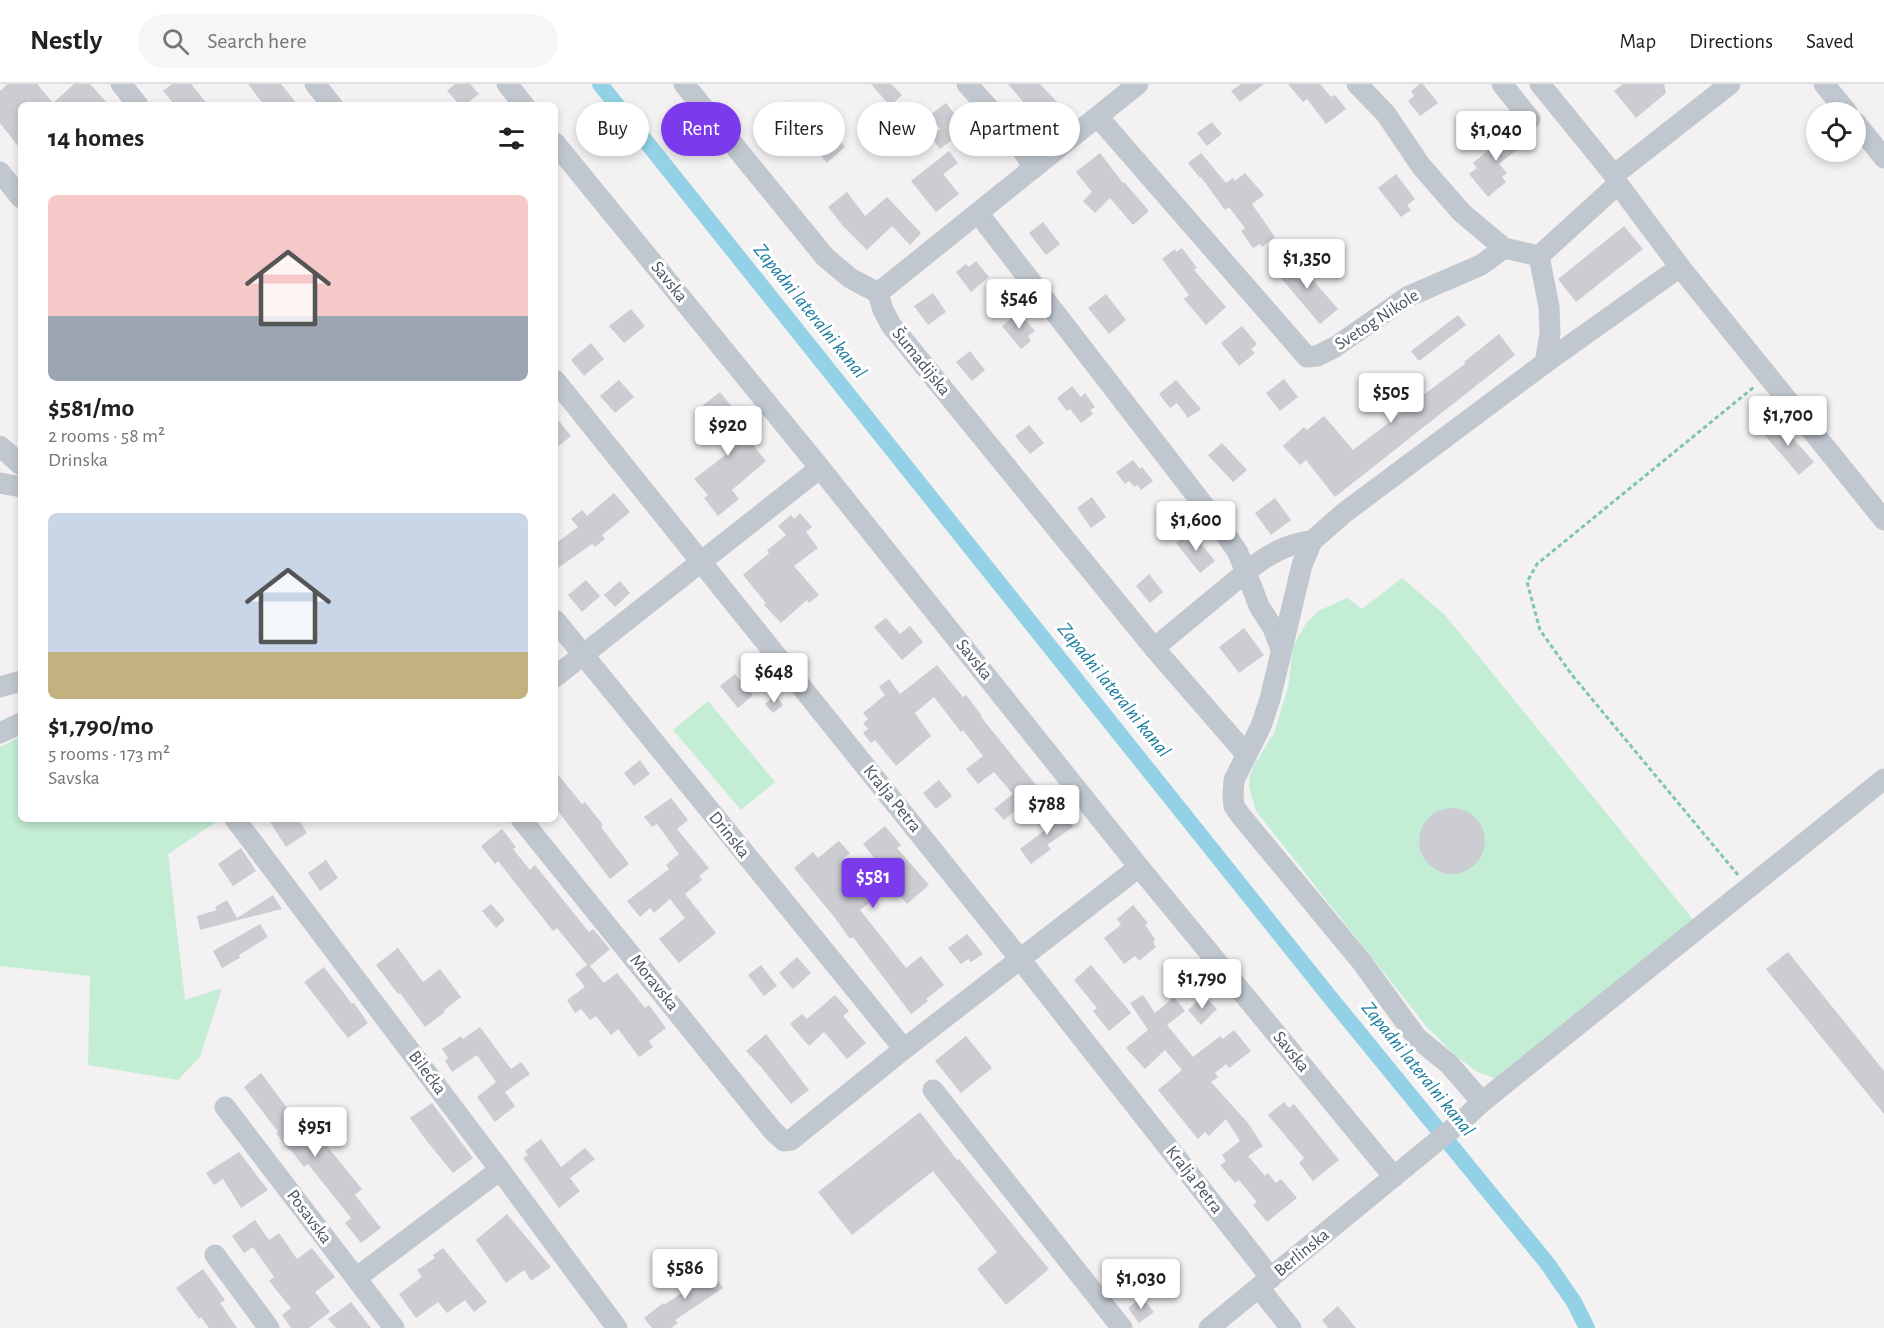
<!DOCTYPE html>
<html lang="en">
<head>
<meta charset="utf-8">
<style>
	:root { --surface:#fff; --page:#f6f6f6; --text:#222; --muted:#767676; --line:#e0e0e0; --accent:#7c3aed }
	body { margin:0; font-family:"Alegreya Sans",sans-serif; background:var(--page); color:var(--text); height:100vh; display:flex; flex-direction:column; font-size:22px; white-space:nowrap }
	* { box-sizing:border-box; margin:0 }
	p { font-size:20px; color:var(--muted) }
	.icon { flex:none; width:33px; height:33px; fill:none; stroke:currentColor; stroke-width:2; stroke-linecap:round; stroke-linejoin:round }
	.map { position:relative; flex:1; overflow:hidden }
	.panel { position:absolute; left:18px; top:18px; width:540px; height:720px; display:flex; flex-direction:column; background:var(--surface); border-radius:9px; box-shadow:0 3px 9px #0003 }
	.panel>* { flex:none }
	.top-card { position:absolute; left:576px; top:18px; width:570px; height:54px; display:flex; gap:12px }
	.tools { position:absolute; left:1806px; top:18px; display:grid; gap:12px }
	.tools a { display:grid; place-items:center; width:60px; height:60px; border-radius:50%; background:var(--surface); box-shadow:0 3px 9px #0003; font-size:30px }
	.price { position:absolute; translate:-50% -51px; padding:0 14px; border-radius:6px; background:#fff; color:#222; font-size:20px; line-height:39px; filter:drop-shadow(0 2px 3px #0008) }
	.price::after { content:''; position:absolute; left:50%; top:36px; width:18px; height:14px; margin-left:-9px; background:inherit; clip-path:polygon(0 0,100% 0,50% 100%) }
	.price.selected { background:var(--accent); color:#fff }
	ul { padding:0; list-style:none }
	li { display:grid; align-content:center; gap:12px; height:318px; padding:0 30px }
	li span { display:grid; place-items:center; height:186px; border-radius:9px; color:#555 }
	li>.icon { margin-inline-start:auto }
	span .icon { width:108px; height:108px; fill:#fffc; stroke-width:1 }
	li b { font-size:26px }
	h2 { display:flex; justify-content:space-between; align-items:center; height:72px; padding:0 30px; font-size:26px }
	.pill { padding:0 21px; border-radius:27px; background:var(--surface); box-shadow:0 3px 9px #0003; font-size:21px; line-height:54px }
	.pill.selected { background:var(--accent); color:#fff }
	header { display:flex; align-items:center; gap:36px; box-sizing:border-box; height:84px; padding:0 30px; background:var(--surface); border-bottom:2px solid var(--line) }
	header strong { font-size:28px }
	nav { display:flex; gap:33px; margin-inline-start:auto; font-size:21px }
	.search { width:420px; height:54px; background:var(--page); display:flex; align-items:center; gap:15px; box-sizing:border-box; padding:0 21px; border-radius:33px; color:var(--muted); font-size:22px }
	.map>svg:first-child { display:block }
	.green { fill:#c3edd4 }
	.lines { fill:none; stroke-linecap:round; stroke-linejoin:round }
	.canal { stroke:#93d2e6; stroke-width:16 }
	.building { fill:#cbcdd3 }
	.path { stroke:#7dc9a6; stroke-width:3; stroke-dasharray:4.5 3; stroke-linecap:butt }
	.minor { stroke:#c0c7ce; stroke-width:21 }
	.labels { text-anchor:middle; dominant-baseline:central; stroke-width:6; stroke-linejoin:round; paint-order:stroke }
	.street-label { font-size:18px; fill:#4a535d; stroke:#fff }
	.water-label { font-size:20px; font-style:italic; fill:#167b9c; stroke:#fff }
</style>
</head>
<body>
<header>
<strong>Nestly</strong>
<div class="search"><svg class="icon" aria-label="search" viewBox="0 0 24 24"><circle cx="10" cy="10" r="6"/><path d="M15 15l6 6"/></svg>Search here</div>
<nav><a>Map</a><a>Directions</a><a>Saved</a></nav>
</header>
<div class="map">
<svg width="1884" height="1244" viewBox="0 0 1884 1244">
	<rect width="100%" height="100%" fill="#f3f1f1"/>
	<g class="green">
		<path d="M1402 494 1445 531 1695 838 1497 995 1476 987 1456 972 1427 943 1256 727 1249 703 1250 692 1253 683 1274 649 1288 604 1293 562 1305 541 1318 527 1347 514 1362 525Z"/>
		<path d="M708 617 775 698 741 726 673 646Z"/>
		<path d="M21 653V735H214L216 738 168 770 185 916 222 904 200 973 178 996 88 981 90 892 0 882V663Z"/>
	</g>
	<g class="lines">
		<path class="canal" d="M600 0 1329 912 1547 1179 1574 1218 1587 1244"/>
	</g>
	<g class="building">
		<path d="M8 0H37L53 19 74 0H90L109 21H21V66L0 39V7Z"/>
		<path d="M172 0H191L208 21H175L163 7Z"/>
		<path d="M248 0H281L298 21H264Z"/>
		<path d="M455 0H470L479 10 465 21H460L447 7Z"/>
		<path d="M871 0H891L902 11 890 22Z"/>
		<path d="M1008 0H1040L1058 19 1038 38 1023 22 1025 20Z"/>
		<path d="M1241 0H1264L1240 18 1231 7Z"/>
		<path d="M1288 0H1320L1331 13 1335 11 1346 25 1326 40 1307 15 1303 18Z"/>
		<path d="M1420 0H1423L1438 19 1420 32 1408 17 1414 12 1411 7Z"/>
		<path d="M1623 0H1664L1666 9 1636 34 1614 7Z"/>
		<path d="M785 17 792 26 797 22 825 56 833 49 845 63 827 79 803 50 784 65 761 37Z"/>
		<path d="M900 18 909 27 896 39 888 30Z"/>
		<path d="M946 19 966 45 940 65 930 52 940 45 930 31Z"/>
		<path d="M1212 38 1222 50 1207 62 1197 49Z"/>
		<path d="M1516 43 1528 57 1499 80 1507 89 1502 93 1506 98 1488 113 1469 90 1477 84 1473 79Z"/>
		<path d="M949 67 958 79 943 90 959 110 936 128 911 97Z"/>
		<path d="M1100 69 1123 99 1124 98 1149 127 1133 141 1110 114 1095 129 1083 117 1092 108 1076 88Z"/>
		<path d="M1201 69 1226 99 1233 94 1235 97 1245 89 1264 111 1252 120 1275 153 1262 163 1260 160 1253 164 1241 147 1245 144 1229 123 1225 126 1201 93 1200 94 1188 79Z"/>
		<path d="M1396 90 1415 115 1407 121 1411 126 1401 133 1378 104Z"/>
		<path d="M847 108 865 132 887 113 921 149 910 161 892 142 867 166 843 142 828 123Z"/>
		<path d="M1043 138 1060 160 1046 171 1029 149Z"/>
		<path d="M1624 142 1643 165 1576 218 1558 195Z"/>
		<path d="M1182 164 1197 184 1194 186 1226 223 1206 241 1184 215 1189 211 1162 175 1175 165 1176 168Z"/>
		<path d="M1293 173 1338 225 1320 240 1275 187Z"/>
		<path d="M976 177 989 193 971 208 956 188 966 180 969 183Z"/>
		<path d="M933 209 946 228 928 241 914 222Z"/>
		<path d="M1106 210 1126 236 1109 250 1088 224Z"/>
		<path d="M631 225 645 242 624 259 609 242Z"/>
		<path d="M1019 228 1035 247 1028 252 1031 257 1021 265 1002 242Z"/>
		<path d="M1458 231 1466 241 1419 277 1411 267Z"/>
		<path d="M1242 242 1257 260 1251 265 1255 269 1239 282 1221 259Z"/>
		<path d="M1499 250 1515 271 1335 413 1306 376 1300 381 1283 362 1304 343 1307 346 1324 332 1353 366 1416 318 1415 317 1465 280 1464 278Z"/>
		<path d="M591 259 604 275 584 292 571 276Z"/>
		<path d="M970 267 985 286 972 297 956 278Z"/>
		<path d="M1284 295 1298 313 1280 327 1266 309Z"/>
		<path d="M619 296 634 313 615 329 600 312Z"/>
		<path d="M1176 296 1201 325 1188 334 1177 319 1170 324 1159 310Z"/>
		<path d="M1072 302 1081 313 1085 309 1095 323 1090 326 1093 330 1081 339 1070 325 1067 327 1057 314Z"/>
		<path d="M720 308 748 342 742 348 766 377 732 406 739 415 718 432 704 414 708 411 694 395 732 366 711 340 714 337 702 322Z"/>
		<path d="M555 332 571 352 555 365Z"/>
		<path d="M1776 335 1814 378 1799 391 1762 348Z"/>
		<path d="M1029 341 1044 359 1030 370 1015 352Z"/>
		<path d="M1222 359 1247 386 1233 398 1208 371Z"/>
		<path d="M1133 376 1140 385 1142 383 1153 397 1141 406 1138 401 1134 403 1129 397 1125 400 1116 388Z"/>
		<path d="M614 409 630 428 602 451 605 455 595 463 592 460 555 486V460L578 443 571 435 582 426 587 432Z"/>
		<path d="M1092 413 1106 433 1091 444 1077 424Z"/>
		<path d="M1275 414 1291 436 1271 451 1255 429Z"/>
		<path d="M800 429 812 443 806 448 818 464 794 482 819 511 809 519 807 516 781 539 764 521 766 519 743 491 769 469 767 466 786 451 778 442 791 431 794 435Z"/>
		<path d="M1191 447 1215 477 1200 489 1176 459Z"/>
		<path d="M1149 490 1163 508 1150 519 1136 502Z"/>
		<path d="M586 496 600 512 582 528 568 511Z"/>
		<path d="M620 497 630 509 615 523 604 511Z"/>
		<path d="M886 534 900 550 910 542 923 558 902 576 874 543Z"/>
		<path d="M1244 544 1264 571 1239 589 1219 563Z"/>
		<path d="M937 581 963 613 966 611 982 632 981 633 1040 706 1004 736 994 725 1013 710 994 688 978 700 966 685 983 672 963 646 961 648 934 613 915 629 931 652 896 682 875 656 871 659 863 649 868 645 863 639 868 635 863 629 885 611 879 603 889 595 900 610Z"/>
		<path d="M735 590 753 611 738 624 720 602Z"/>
		<path d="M776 611 783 621 773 629 765 620Z"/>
		<path d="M640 676 650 690 634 702 624 689Z"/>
		<path d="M555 687 582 720 585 718 603 741 601 743 629 780 610 795 555 723Z"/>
		<path d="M939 696 952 712 936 725 923 709Z"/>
		<path d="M671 714 688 736 677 745 709 784 699 792 702 796 685 810 716 849 679 879 659 855 685 834 670 815 654 829 650 824 640 833 627 817 669 785 666 781 679 770 657 740 652 743 644 733Z"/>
		<circle cx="1452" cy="757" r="33"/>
		<path d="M1060 725 1073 743 1047 761 1051 765 1031 780 1020 765 1045 746 1041 740Z"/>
		<path d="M268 735H298L307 749 286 763Z"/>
		<path d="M885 742 901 761 897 764 929 801 907 820 891 801 860 826 906 884 921 872 944 901 926 915 928 917 911 930 853 853 850 855 835 834 794 784 813 768 818 774 839 757 850 769 842 776 860 798 880 781 863 760Z"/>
		<path d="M502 745 516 763 513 765 530 786 535 781 589 848 593 845 610 865 590 882 604 899 617 889 645 924 649 921 666 944 649 957 653 963 639 973 618 945 611 951 596 932 590 936 581 925 575 929 567 916 585 903 575 890 587 881 557 844 553 847 498 777 495 780 481 762Z"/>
		<path d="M241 764 256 787 233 802 218 780Z"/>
		<path d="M326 776 338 794 320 807 308 789Z"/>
		<path d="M273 811 282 825 238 836 237 834Z"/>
		<path d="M227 816 238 836 200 846 197 832 217 826 215 823Z"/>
		<path d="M491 820 505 836 496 844 482 827Z"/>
		<path d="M1133 821 1148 839 1145 841 1155 855 1153 858 1156 863 1139 877 1135 872 1124 880 1104 854 1121 841 1117 835Z"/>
		<path d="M260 840 268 853 239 871 240 874 222 884 213 867Z"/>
		<path d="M967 850 983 870 971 878 968 875 961 880 948 864Z"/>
		<path d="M398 864 423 898 440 885 461 913 444 926 445 928 425 943 400 909 398 910 376 881Z"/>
		<path d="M1788 868 1884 987V1030L1766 885Z"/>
		<path d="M797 873 811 889 793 905 779 889Z"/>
		<path d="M761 881 777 902 764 912 748 891Z"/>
		<path d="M1091 881 1131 929 1109 947 1093 927 1097 924 1074 896Z"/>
		<path d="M324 883 352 920 354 919 368 939 348 954 304 898Z"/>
		<path d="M835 911 849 927 843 932 866 959 847 975 824 948 809 962 790 940 802 930 807 935Z"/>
		<path d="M1143 911 1155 929 1174 913 1185 927 1167 941 1193 973 1220 952 1223 955 1234 946 1251 967 1229 984 1226 980 1215 989 1218 993 1211 998 1248 1039 1263 1062 1248 1072 1265 1092 1268 1089 1276 1099 1281 1095 1297 1114 1267 1138 1253 1121 1257 1118 1239 1096 1235 1099 1220 1081 1226 1077 1222 1071 1240 1057 1226 1035 1209 1052 1205 1048 1198 1055 1158 1006 1182 986 1165 966 1145 985 1126 964 1148 946 1130 919Z"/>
		<path d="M1204 911 1217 925 1201 941 1188 926Z"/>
		<path d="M480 943 511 985 521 978 530 990 505 1008 515 1022 495 1038 477 1013 496 998 477 971 452 988 445 977 448 974 442 965 461 952 463 955Z"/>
		<path d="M766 950 809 1006 791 1020 761 983 746 967Z"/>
		<path d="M966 952 992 984 961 1009 935 977Z"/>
		<path d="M261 989 311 1056 318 1051 362 1105 355 1111 381 1144 361 1159 345 1139 351 1134 308 1080 304 1083 290 1065 289 1066 276 1049 278 1048 244 1003Z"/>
		<path d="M1284 1018 1289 1024 1294 1020 1339 1076 1313 1097 1299 1079 1304 1074 1268 1031Z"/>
		<path d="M432 1019 473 1074 453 1089 426 1056 410 1034Z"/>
		<path d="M920 1028 957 1076 959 1075 1049 1185 1006 1221 977 1185 997 1168 933 1087 852 1151 818 1108Z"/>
		<path d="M541 1055 561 1083 585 1064 595 1075 570 1094 580 1107 559 1124 523 1074 528 1071 525 1067Z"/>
		<path d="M239 1068 268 1106 241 1124 223 1095 214 1101 206 1089Z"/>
		<path d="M507 1130 551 1183 531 1197 524 1186 506 1199 476 1156Z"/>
		<path d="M255 1136 269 1156 279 1149 297 1175 312 1164 335 1193 315 1208 330 1228 309 1244H291L282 1231 291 1224 269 1197 274 1193 253 1163 244 1169 232 1152Z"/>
		<path d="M443 1164 487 1218 474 1228 465 1216 447 1229 438 1218 416 1234 399 1210 422 1193 417 1186 435 1174 433 1171Z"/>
		<path d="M707 1181 723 1204 675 1236 678 1239 671 1244H652L644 1234 663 1219 664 1221 691 1203 686 1195Z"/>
		<path d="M203 1185 225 1216 220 1219 237 1244H209L201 1233 199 1235 176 1204Z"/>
		<path d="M1142 1213 1154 1228 1139 1239 1128 1224Z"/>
		<path d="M351 1218 371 1244H336L328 1235Z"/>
		<path d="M1338 1222 1356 1244H1328L1322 1236Z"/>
	</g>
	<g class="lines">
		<path class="path" d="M1738 791 1572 591 1540 546 1527 498 1537 480 1754 303"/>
		<g class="minor">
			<path d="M121 0 138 21"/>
			<path d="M315 0 332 21"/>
			<path d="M507 0 524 21"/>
			<path d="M684 0 825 173 850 194 878 209 883 226 891 241 1154 564 1246 670"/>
			<path d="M967 0 1013 51 1034 84"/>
			<path d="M1357 0 1386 30 1421 82 1462 129 1504 164 1539 172"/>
			<path d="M1502 0 1530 35"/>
			<path d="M1540 0 1614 91 1618 100 1680 183 1884 436"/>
			<path d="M1824 0 1847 28"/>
			<path d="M1098 33 1307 273 1317 272 1335 263 1407 213 1481 181 1504 164"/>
			<path d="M1856 39 1884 74"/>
			<path d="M555 59 820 384 1139 783 1394 1093"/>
			<path d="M0 88 21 114"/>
			<path d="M1614 91 1730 0"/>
			<path d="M978 129 1219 441 1237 467 1246 488 1154 564"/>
			<path d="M878 209 1138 0"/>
			<path d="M1545 279 1680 183"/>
			<path d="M555 296 1020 875 1271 1194"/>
			<path d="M0 362 21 381"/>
			<path d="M0 399 21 403"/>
			<path d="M555 536 904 965"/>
			<path d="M1281 565 1273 544 1259 522 1246 488C1267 471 1285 460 1312 457"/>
			<path d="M555 593 820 384"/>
			<path d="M0 603 21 597"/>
			<path d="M0 649 21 639"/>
			<path d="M235 735 500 1086 617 1244"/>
			<path d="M521 735 773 1047 784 1057 791 1056 904 965 1139 783"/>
			<path d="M933 1006 1122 1244"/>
			<path d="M1482 1018 1449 980 1417 954 1361 877 1241 732 1234 722 1233 711 1234 696 1261 642 1270 615 1302 481 1312 457 1344 429 1545 279 1550 250 1549 223 1539 172 1618 100"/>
			<path d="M225 1023 394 1244"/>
			<path d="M215 1171 269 1244"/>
			<path d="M356 1194 500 1086"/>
			<path d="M1259 1204 1291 1244"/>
			<path d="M1209 1244 1463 1036 1482 1018 1884 695"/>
		</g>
	</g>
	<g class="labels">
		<g class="street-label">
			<text transform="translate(669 198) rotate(51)">Savska</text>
			<text transform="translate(1377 236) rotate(-33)">Svetog Nikole</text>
			<text transform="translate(921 278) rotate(51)">Šumadijska</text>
			<text transform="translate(974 576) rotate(51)">Savska</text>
			<text transform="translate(892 715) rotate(51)">Kralja Petra</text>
			<text transform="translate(729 751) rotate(51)">Drinska</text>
			<text transform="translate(654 899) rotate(51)">Moravska</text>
			<text transform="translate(1291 968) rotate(51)">Savska</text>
			<text transform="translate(427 989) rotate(53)">Bilećka</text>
			<text transform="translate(1194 1096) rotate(52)">Kralja Petra</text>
			<text transform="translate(309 1133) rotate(53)">Posavska</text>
			<text transform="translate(1302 1169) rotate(-39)">Berlinska</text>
		</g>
		<g class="water-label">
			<text transform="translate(810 227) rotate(51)">Zapadni lateralni kanal</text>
			<text transform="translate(1114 606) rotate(51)">Zapadni lateralni kanal</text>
			<text transform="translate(1418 985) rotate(51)">Zapadni lateralni kanal</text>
		</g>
	</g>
</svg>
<div class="tools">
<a><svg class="icon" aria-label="locate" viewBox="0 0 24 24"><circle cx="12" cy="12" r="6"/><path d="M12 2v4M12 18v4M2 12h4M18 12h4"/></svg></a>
</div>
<b class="price" style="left:1496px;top:78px">$1,040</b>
<b class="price" style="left:1307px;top:206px">$1,350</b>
<b class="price" style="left:1019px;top:246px">$546</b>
<b class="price" style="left:1391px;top:340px">$505</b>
<b class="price" style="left:1788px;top:363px">$1,700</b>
<b class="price" style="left:728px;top:373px">$920</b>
<b class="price" style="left:1196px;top:468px">$1,600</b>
<b class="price" style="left:774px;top:620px">$648</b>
<b class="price" style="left:1047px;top:752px">$788</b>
<b class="price selected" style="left:873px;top:825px">$581</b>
<b class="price" style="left:1202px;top:926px">$1,790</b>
<b class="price" style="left:315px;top:1074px">$951</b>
<b class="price" style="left:685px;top:1216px">$586</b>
<b class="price" style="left:1141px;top:1226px">$1,030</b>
<div class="top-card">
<a class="pill">Buy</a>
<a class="pill selected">Rent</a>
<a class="pill">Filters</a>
<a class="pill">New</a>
<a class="pill">Apartment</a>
</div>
<section class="panel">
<h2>14 homes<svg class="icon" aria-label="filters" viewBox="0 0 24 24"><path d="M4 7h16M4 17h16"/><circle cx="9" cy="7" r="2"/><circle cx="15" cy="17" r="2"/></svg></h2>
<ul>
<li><span style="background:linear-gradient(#f6c9c9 65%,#9aa5b1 0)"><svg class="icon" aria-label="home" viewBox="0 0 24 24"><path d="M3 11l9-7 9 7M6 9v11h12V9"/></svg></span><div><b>$581/mo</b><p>2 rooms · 58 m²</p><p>Drinska</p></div></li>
<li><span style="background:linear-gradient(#c9d6e8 75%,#c2b280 0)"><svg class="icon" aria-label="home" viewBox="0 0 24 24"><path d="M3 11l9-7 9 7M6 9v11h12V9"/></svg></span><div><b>$1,790/mo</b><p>5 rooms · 173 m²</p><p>Savska</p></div></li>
</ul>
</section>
</div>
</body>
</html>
